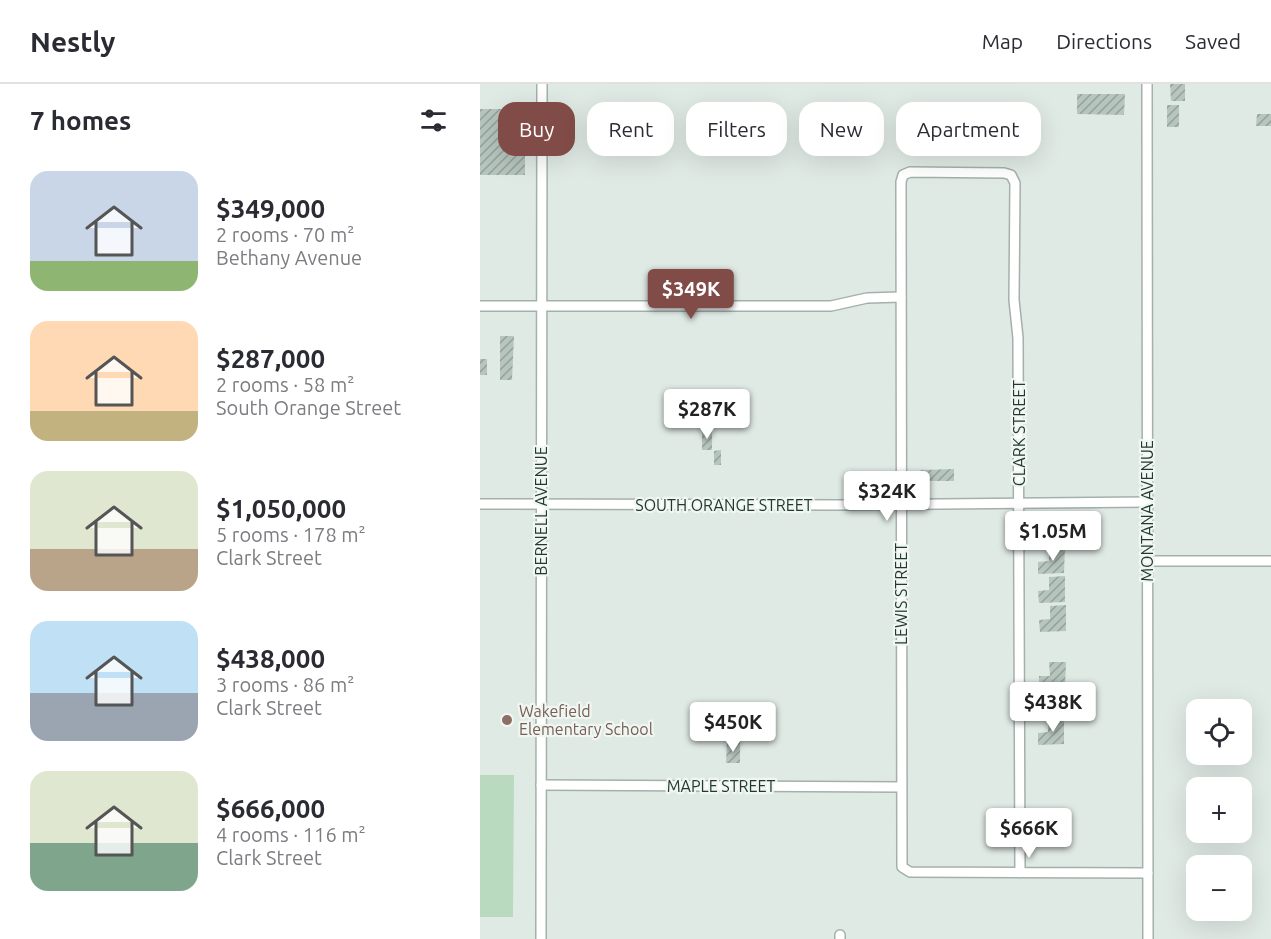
<!DOCTYPE html>
<html lang="en">
<head>
<meta charset="utf-8">
<style>
	:root { --surface:#fff; --page:#f7f7f7; --text:#2b2b33; --muted:#7c7c81; --line:#e1e1e2; --accent:#814b47 }
	body { margin:0; font-family:Ubuntu,sans-serif; background:var(--page); color:var(--text); height:100vh; display:flex; flex-direction:column; font-size:22px; white-space:nowrap }
	* { box-sizing:border-box; margin:0 }
	p { font-size:20px; color:var(--muted) }
	.icon { flex:none; width:33px; height:33px; fill:none; stroke:currentColor; stroke-width:2; stroke-linecap:round; stroke-linejoin:round }
	.map { position:relative; flex:1; overflow:hidden }
	.side { display:flex; flex-direction:column; background:var(--surface); width:480px }
	.side>* { flex:none }
	.guide { position:absolute; left:18px; top:18px; width:570px; height:54px; display:flex; gap:12px }
	.buttons { position:absolute; left:706px; top:615px; display:grid; gap:12px }
	.buttons a { display:grid; place-items:center; width:66px; height:66px; border-radius:12px; background:var(--surface); box-shadow:0 6px 24px #0002; font-size:30px }
	.price { position:absolute; translate:-50% -51px; padding:0 14px; border-radius:6px; background:#fff; color:#222; font-size:20px; line-height:39px; filter:drop-shadow(0 2px 3px #0008) }
	.price::after { content:''; position:absolute; left:50%; top:36px; width:18px; height:14px; margin-left:-9px; background:inherit; clip-path:polygon(0 0,100% 0,50% 100%) }
	.price.current { background:var(--accent); color:#fff }
	ul { padding:0; list-style:none }
	li { display:flex; align-items:center; gap:18px; height:150px; padding:0 30px }
	li span { display:grid; place-items:center; flex:none; width:168px; height:120px; border-radius:18px; color:#555 }
	li>.icon { margin-inline-start:auto }
	span .icon { width:72px; height:72px; fill:#fffc; stroke-width:1 }
	li b { font-size:26px }
	h2 { display:flex; justify-content:space-between; align-items:center; height:72px; padding:0 30px; font-size:26px }
	.chip { padding:0 21px; border-radius:18px; background:var(--surface); box-shadow:0 6px 24px #0002; font-size:21px; line-height:54px }
	.chip.current { background:var(--accent); color:#fff }
	header { display:flex; align-items:center; gap:36px; box-sizing:border-box; height:84px; padding:0 30px; background:var(--surface); border-bottom:2px solid var(--line) }
	header strong { font-size:28px }
	nav { display:flex; gap:33px; margin-inline-start:auto; font-size:21px }
	main { display:flex; flex:1; min-height:0 }
	.map>svg:first-child { display:block }
	.green { fill:#badac0 }
	.building { fill:url(#building-hatch) }
	.lines { fill:none; stroke-linecap:round; stroke-linejoin:round }
	.street-casing { stroke:#a3b1ab; stroke-width:12 }
	.street { stroke:#fff; stroke-width:9 }
	.education-dot { fill:#8d6e63; stroke:#f0f7f3; stroke-width:2 }
	.labels { text-anchor:middle; dominant-baseline:central; stroke-width:4.5; stroke-linejoin:round; paint-order:stroke }
	.street-label { font-size:16px; fill:#223931; stroke:#f0f7f3 }
	.education-label { font-size:16px; fill:#785e54; stroke:#f0f7f3; text-anchor:start }
</style>
</head>
<body>
<header>
<strong>Nestly</strong>
<nav><a>Map</a><a>Directions</a><a>Saved</a></nav>
</header>
<main>
<section class="side">
<h2>7 homes<svg class="icon" aria-label="filters" viewBox="0 0 24 24"><path d="M4 7h16M4 17h16"/><circle cx="9" cy="7" r="2"/><circle cx="15" cy="17" r="2"/></svg></h2>
<ul>
<li><span style="background:linear-gradient(#c9d6e8 75%,#8fb573 0)"><svg class="icon" aria-label="home" viewBox="0 0 24 24"><path d="M3 11l9-7 9 7M6 9v11h12V9"/></svg></span><div><b>$349,000</b><p>2 rooms · 70 m²</p><p>Bethany Avenue</p></div></li>
<li><span style="background:linear-gradient(#ffd9b3 75%,#c2b280 0)"><svg class="icon" aria-label="home" viewBox="0 0 24 24"><path d="M3 11l9-7 9 7M6 9v11h12V9"/></svg></span><div><b>$287,000</b><p>2 rooms · 58 m²</p><p>South Orange Street</p></div></li>
<li><span style="background:linear-gradient(#dfe7d0 65%,#b9a48a 0)"><svg class="icon" aria-label="home" viewBox="0 0 24 24"><path d="M3 11l9-7 9 7M6 9v11h12V9"/></svg></span><div><b>$1,050,000</b><p>5 rooms · 178 m²</p><p>Clark Street</p></div></li>
<li><span style="background:linear-gradient(#bfe0f5 60%,#9aa5b1 0)"><svg class="icon" aria-label="home" viewBox="0 0 24 24"><path d="M3 11l9-7 9 7M6 9v11h12V9"/></svg></span><div><b>$438,000</b><p>3 rooms · 86 m²</p><p>Clark Street</p></div></li>
<li><span style="background:linear-gradient(#dfe7d0 60%,#7fa58c 0)"><svg class="icon" aria-label="home" viewBox="0 0 24 24"><path d="M3 11l9-7 9 7M6 9v11h12V9"/></svg></span><div><b>$666,000</b><p>4 rooms · 116 m²</p><p>Clark Street</p></div></li>
</ul>
</section>
<div class="map">
<svg width="791" height="855" viewBox="0 0 791 855">
	<defs>
		<pattern id="building-hatch" width="6" height="6" patternUnits="userSpaceOnUse" patternTransform="scale(1.5)"><rect width="6" height="6" fill="#b6c5bd"/><path d="M-1 1l2-2M0 6l6-6M5 7l2-2" fill="none" stroke="#94a19a"/></pattern>
	</defs>
	<rect width="100%" height="100%" fill="#e0eae5"/>
	<path class="green" d="M0 691H34L33 833H0Z"/>
	<g class="building">
		<path d="M690 0H705V17H691Z"/>
		<path d="M597 10H645L644 31 597 30Z"/>
		<rect x="687" y="21" width="12" height="22"/>
		<rect x="0" y="25" width="45" height="66"/>
		<path d="M777 30H791V42H776Z"/>
		<path d="M20 252H34L32 296H20Z"/>
		<rect x="0" y="275" width="7" height="16"/>
		<rect x="222" y="347" width="10" height="19"/>
		<path d="M241 366V381H234V367Z"/>
		<path d="M474 385V397H441V386Z"/>
		<path d="M585 463 584 489 558 490V478L569 477V464Z"/>
		<path d="M585 492V518L559 519 558 507 569 506V493Z"/>
		<path d="M586 521V547L560 548 559 536 570 535V522Z"/>
		<path d="M569 578H586L585 604H559V592H570Z"/>
		<rect x="227" y="632" width="10" height="12"/>
		<path d="M584 634V660L558 661V649L568 648V635Z"/>
		<path d="M247 658H260V679H246Z"/>
	</g>
	<g class="lines">
		<defs>
			<g id="street">
				<path d="M667 0 668 855"/>
				<path d="M0 222H351L387 214 421 213"/>
				<path d="M0 420 359 421 667 418"/>
				<path d="M667 477H791"/>
				<path d="M61 701 421 703"/>
				<path d="M540 789 538 254 534 216 535 99 531 91 524 89 430 88 423 91 421 98 422 783 430 788 668 789"/>
				<path d="M360 851V855"/>
				<path d="M61 855 62 0"/>
			</g>
		</defs>
		<use href="#street" class="street-casing"/>
		<use href="#street" class="street"/>
	</g>
	<circle class="education-dot" cx="27" cy="636" r="6"/>
	<g class="labels">
		<g class="street-label">
			<text transform="translate(539 349) rotate(-90)">CLARK STREET</text>
			<text x="244" y="421">SOUTH ORANGE STREET</text>
			<text transform="translate(61 427) rotate(-90)">BERNELL AVENUE</text>
			<text transform="translate(667 427) rotate(-90)">MONTANA AVENUE</text>
			<text transform="translate(421 510) rotate(-90)">LEWIS STREET</text>
			<text x="241" y="702">MAPLE STREET</text>
		</g>
		<g class="education-label">
			<text x="39" y="627">Wakefield<tspan x="39" dy="18">Elementary School</tspan></text>
		</g>
	</g>
</svg>
<div class="buttons">
<a><svg class="icon" aria-label="locate" viewBox="0 0 24 24"><circle cx="12" cy="12" r="6"/><path d="M12 2v4M12 18v4M2 12h4M18 12h4"/></svg></a>
<a>+</a>
<a>−</a>
</div>
<b class="price current" style="left:211px;top:236px">$349K</b>
<b class="price" style="left:227px;top:356px">$287K</b>
<b class="price" style="left:407px;top:438px">$324K</b>
<b class="price" style="left:573px;top:478px">$1.05M</b>
<b class="price" style="left:573px;top:649px">$438K</b>
<b class="price" style="left:253px;top:669px">$450K</b>
<b class="price" style="left:549px;top:775px">$666K</b>
<div class="guide">
<a class="chip current">Buy</a>
<a class="chip">Rent</a>
<a class="chip">Filters</a>
<a class="chip">New</a>
<a class="chip">Apartment</a>
</div>
</div>
</main>
</body>
</html>
